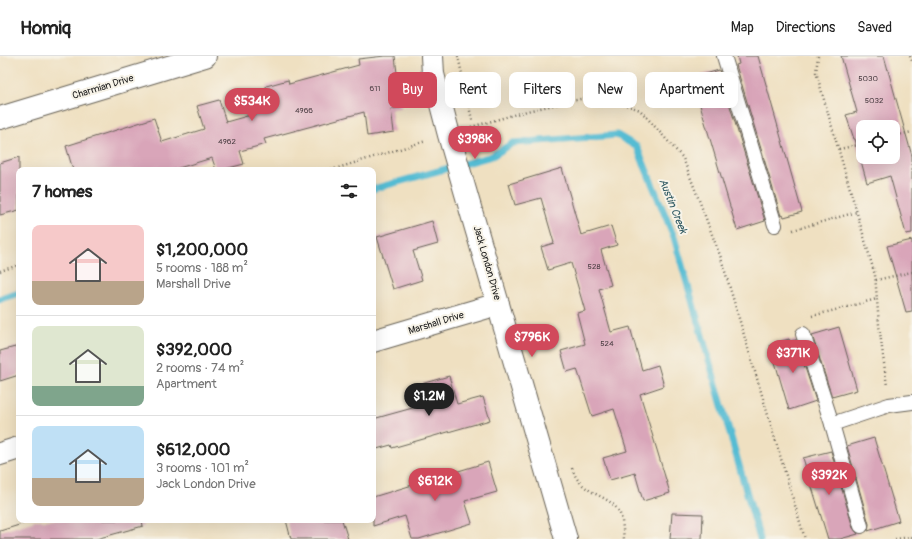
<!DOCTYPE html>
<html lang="en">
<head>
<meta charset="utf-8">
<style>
	:root { --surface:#fff; --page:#f2f2f2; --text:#222; --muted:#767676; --line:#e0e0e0; --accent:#d1495b }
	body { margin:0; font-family:Pangolin,sans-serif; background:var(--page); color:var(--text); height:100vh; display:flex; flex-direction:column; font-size:15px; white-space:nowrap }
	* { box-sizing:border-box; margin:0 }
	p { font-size:13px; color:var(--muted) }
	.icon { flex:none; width:22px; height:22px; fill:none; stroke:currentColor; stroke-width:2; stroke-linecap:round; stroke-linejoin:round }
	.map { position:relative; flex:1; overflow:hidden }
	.side { position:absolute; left:16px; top:111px; width:360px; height:356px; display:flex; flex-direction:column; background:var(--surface); border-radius:8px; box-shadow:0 4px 16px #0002 }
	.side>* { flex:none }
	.hud { position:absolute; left:388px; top:16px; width:380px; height:36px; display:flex; gap:8px }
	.tools { position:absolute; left:856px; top:64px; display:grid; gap:8px }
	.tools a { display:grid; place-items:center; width:44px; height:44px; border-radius:8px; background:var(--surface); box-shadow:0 4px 16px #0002; font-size:20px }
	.price { position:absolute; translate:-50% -34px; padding:0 9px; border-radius:14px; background:var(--accent); color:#fff; font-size:13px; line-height:26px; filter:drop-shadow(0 1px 2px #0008) }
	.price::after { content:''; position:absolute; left:50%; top:24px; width:12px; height:9px; margin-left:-6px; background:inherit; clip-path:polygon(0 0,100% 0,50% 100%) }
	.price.current { background:#222; color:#fff }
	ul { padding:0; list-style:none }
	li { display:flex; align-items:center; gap:12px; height:100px; padding:0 16px }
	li+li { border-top:1px solid var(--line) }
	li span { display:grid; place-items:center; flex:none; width:112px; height:80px; border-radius:8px; color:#555 }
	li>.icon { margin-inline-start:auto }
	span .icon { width:48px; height:48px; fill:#fffc; stroke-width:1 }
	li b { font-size:17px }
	h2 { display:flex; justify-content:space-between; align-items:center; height:48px; padding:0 16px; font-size:17px }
	.tag { padding:0 14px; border-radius:8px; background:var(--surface); box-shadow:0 4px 16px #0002; font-size:14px; line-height:36px }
	.tag.current { background:var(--accent); color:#fff }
	header { display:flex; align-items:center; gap:24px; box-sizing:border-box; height:56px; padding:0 20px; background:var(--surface); border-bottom:1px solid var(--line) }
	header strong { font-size:19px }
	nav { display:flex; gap:22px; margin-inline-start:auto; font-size:14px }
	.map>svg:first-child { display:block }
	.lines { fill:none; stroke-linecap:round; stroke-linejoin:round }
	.stream { stroke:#55bcd3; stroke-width:7 }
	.building { fill:#d9a5b9; fill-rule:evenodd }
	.lane-casing { stroke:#666156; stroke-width:16 }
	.street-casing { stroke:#666156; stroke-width:24 }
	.path { stroke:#666156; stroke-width:2.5; stroke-dasharray:1 3; stroke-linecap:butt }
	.lane { stroke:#fff; stroke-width:14 }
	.street { stroke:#fff; stroke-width:22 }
	.labels { text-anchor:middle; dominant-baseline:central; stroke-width:4; stroke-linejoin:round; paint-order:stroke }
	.number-label { font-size:8px; fill:#4b3e43 }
	.street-label { font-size:10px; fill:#1c1c1c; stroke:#f7f3e8 }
	.water-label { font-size:11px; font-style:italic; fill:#335c65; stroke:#f7f3e8 }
</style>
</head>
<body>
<header>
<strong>Homiq</strong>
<nav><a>Map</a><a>Directions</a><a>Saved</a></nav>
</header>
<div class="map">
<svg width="912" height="483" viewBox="0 0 912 483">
	<rect width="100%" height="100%" fill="#f7f3e8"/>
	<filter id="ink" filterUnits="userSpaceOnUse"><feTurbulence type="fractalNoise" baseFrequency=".025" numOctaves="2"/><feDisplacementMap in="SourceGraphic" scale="8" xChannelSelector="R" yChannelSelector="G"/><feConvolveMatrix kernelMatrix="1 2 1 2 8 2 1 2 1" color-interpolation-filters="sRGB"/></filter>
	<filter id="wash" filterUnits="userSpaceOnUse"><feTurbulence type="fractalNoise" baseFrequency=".012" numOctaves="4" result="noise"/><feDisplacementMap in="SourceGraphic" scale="16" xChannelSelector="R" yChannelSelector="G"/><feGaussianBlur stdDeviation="0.9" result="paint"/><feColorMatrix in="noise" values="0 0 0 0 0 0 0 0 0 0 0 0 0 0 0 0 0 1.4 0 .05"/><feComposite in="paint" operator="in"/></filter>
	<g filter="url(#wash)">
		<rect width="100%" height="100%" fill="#efe0c1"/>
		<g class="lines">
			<g class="stream">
				<path d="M373 133 492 100 513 87 617 79 637 91 674 181 760 483"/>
				<path d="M0 243 19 237"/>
			</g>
		</g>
		<g id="blocks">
			<g class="building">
				<path d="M385 0H395L401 52 391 53 394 76 367 80 364 56 264 83 266 88 240 95 244 108 221 114H216L212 102 172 114H73L66 90 154 62 162 86 204 73 197 50 219 44 226 66 272 53 266 30 288 24 289 28 359 9 358 3Z"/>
				<path d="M737 0H758L802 156 784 161 783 159 781 160 736 9 739 8Z"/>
				<path d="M841 0H884L912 100V177L906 178 890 120 867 127 855 83H854L846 59 857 56ZM863 71H893V101H863Z"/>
				<path d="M719 14 765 165 737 174 692 22Z"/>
				<path d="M19 101V154L0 159V107Z"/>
				<path d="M562 112 581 179 611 170 617 189 601 194 611 229 599 233 611 276 630 271 642 314 658 309 664 330 640 338 670 437 643 445 635 417 610 424 603 402 627 395 614 353 592 360 577 313 567 316 561 295 585 288 577 257 585 255 571 207 548 214 541 191 554 187 541 142 515 149 509 128Z"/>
				<path d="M432 165 438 188 413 195 422 224 393 233 377 181Z"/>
				<path d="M912 184V255L906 256 887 190Z"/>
				<path d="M839 271 857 334 832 341 812 279Z"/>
				<path d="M789 283 790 286 796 284 816 345 789 354 770 289Z"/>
				<path d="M19 290V319L0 325V295Z"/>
				<path d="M449 320 457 348 483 341 490 364 392 392 391 389 373 394V363L427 348 421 328Z"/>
				<path d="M874 382 899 465 868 475 869 468 847 390Z"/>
				<path d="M831 395 853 472 858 478 840 483H828L803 402Z"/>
				<path d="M488 406 497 436 465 445 472 467 419 483H412L405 460 373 470V441Z"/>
				<path d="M672 457 703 458 702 483H670Z"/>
				<path d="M35 464H142L143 470 96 483H0V475Z"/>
				<path d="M286 464H342L348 483H291Z"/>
			</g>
		</g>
	</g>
	<g filter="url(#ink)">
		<use href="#blocks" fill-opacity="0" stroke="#666156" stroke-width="1"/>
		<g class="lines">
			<defs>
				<g id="lane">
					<path d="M724 0 775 169"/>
					<path d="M803 278 832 368 889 349 912 346"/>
					<path d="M832 368 861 470"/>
				</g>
				<g id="street">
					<path d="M432 0 433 18 449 79 566 483"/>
					<path d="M0 62 205 0"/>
					<path d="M373 285 498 248"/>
					<path d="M0 398 19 392"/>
				</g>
			</defs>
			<use href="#lane" class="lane-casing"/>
			<use href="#street" class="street-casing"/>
			<g class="path">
				<path d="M458 0 472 64"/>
				<path d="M818 0 816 16 875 219 879 269 887 330"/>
				<path d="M910 0 912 5"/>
				<path d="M471 71 527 55 585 42 615 45 640 54 683 102 721 202 805 483"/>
				<path d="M893 80 912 76"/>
				<path d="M839 93 863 88"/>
				<path d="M331 114 426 85"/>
				<path d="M793 174 857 156"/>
				<path d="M0 215 19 209"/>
				<path d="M876 224 912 216"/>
				<path d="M812 260 877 243"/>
				<path d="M572 412C581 441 611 437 620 458 623 465 623 476 624 483"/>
				<path d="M895 483 912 481"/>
			</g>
			<use href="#lane" class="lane"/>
			<use href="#street" class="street"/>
		</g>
	</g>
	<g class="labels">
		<g class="number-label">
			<text x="868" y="22">5030</text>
			<text x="375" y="32">611</text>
			<text x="874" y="44">5032</text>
			<text x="304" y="54">4966</text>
			<text x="227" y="85">4962</text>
			<text x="594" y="210">528</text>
			<text x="607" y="287">524</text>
		</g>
		<g class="street-label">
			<text transform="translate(103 31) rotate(-17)">Charmian Drive</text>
			<text transform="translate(487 207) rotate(74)">Jack London Drive</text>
			<text transform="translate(436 267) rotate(-17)">Marshall Drive</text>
		</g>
		<g class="water-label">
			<text transform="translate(673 150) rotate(68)">Austin Creek</text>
		</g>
	</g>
</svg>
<div class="tools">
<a><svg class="icon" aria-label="locate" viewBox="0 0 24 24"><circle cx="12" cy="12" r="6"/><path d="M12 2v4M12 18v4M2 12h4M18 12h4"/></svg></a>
</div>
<b class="price" style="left:252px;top:66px">$534K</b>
<b class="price" style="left:475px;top:104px">$398K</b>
<b class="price" style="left:532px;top:302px">$796K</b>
<b class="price" style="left:793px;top:318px">$371K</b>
<b class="price current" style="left:429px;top:361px">$1.2M</b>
<b class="price" style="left:829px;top:440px">$392K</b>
<b class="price" style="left:435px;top:446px">$612K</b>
<div class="hud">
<a class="tag current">Buy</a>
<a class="tag">Rent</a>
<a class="tag">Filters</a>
<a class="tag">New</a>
<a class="tag">Apartment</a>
</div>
<section class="side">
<h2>7 homes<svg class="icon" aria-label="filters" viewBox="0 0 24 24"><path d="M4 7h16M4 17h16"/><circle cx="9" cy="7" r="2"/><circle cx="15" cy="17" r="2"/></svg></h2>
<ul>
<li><span style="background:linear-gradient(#f6c9c9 70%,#b9a48a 0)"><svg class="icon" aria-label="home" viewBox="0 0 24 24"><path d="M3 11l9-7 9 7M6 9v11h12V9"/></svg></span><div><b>$1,200,000</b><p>5 rooms · 188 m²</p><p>Marshall Drive</p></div></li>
<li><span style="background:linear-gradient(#dfe7d0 75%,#7fa58c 0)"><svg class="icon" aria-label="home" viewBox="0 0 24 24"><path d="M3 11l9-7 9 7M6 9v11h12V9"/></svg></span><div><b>$392,000</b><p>2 rooms · 74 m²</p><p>Apartment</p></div></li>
<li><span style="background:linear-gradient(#bfe0f5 65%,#b9a48a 0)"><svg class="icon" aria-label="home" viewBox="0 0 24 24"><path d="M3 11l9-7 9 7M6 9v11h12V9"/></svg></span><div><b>$612,000</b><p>3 rooms · 101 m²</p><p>Jack London Drive</p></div></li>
</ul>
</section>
</div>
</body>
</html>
